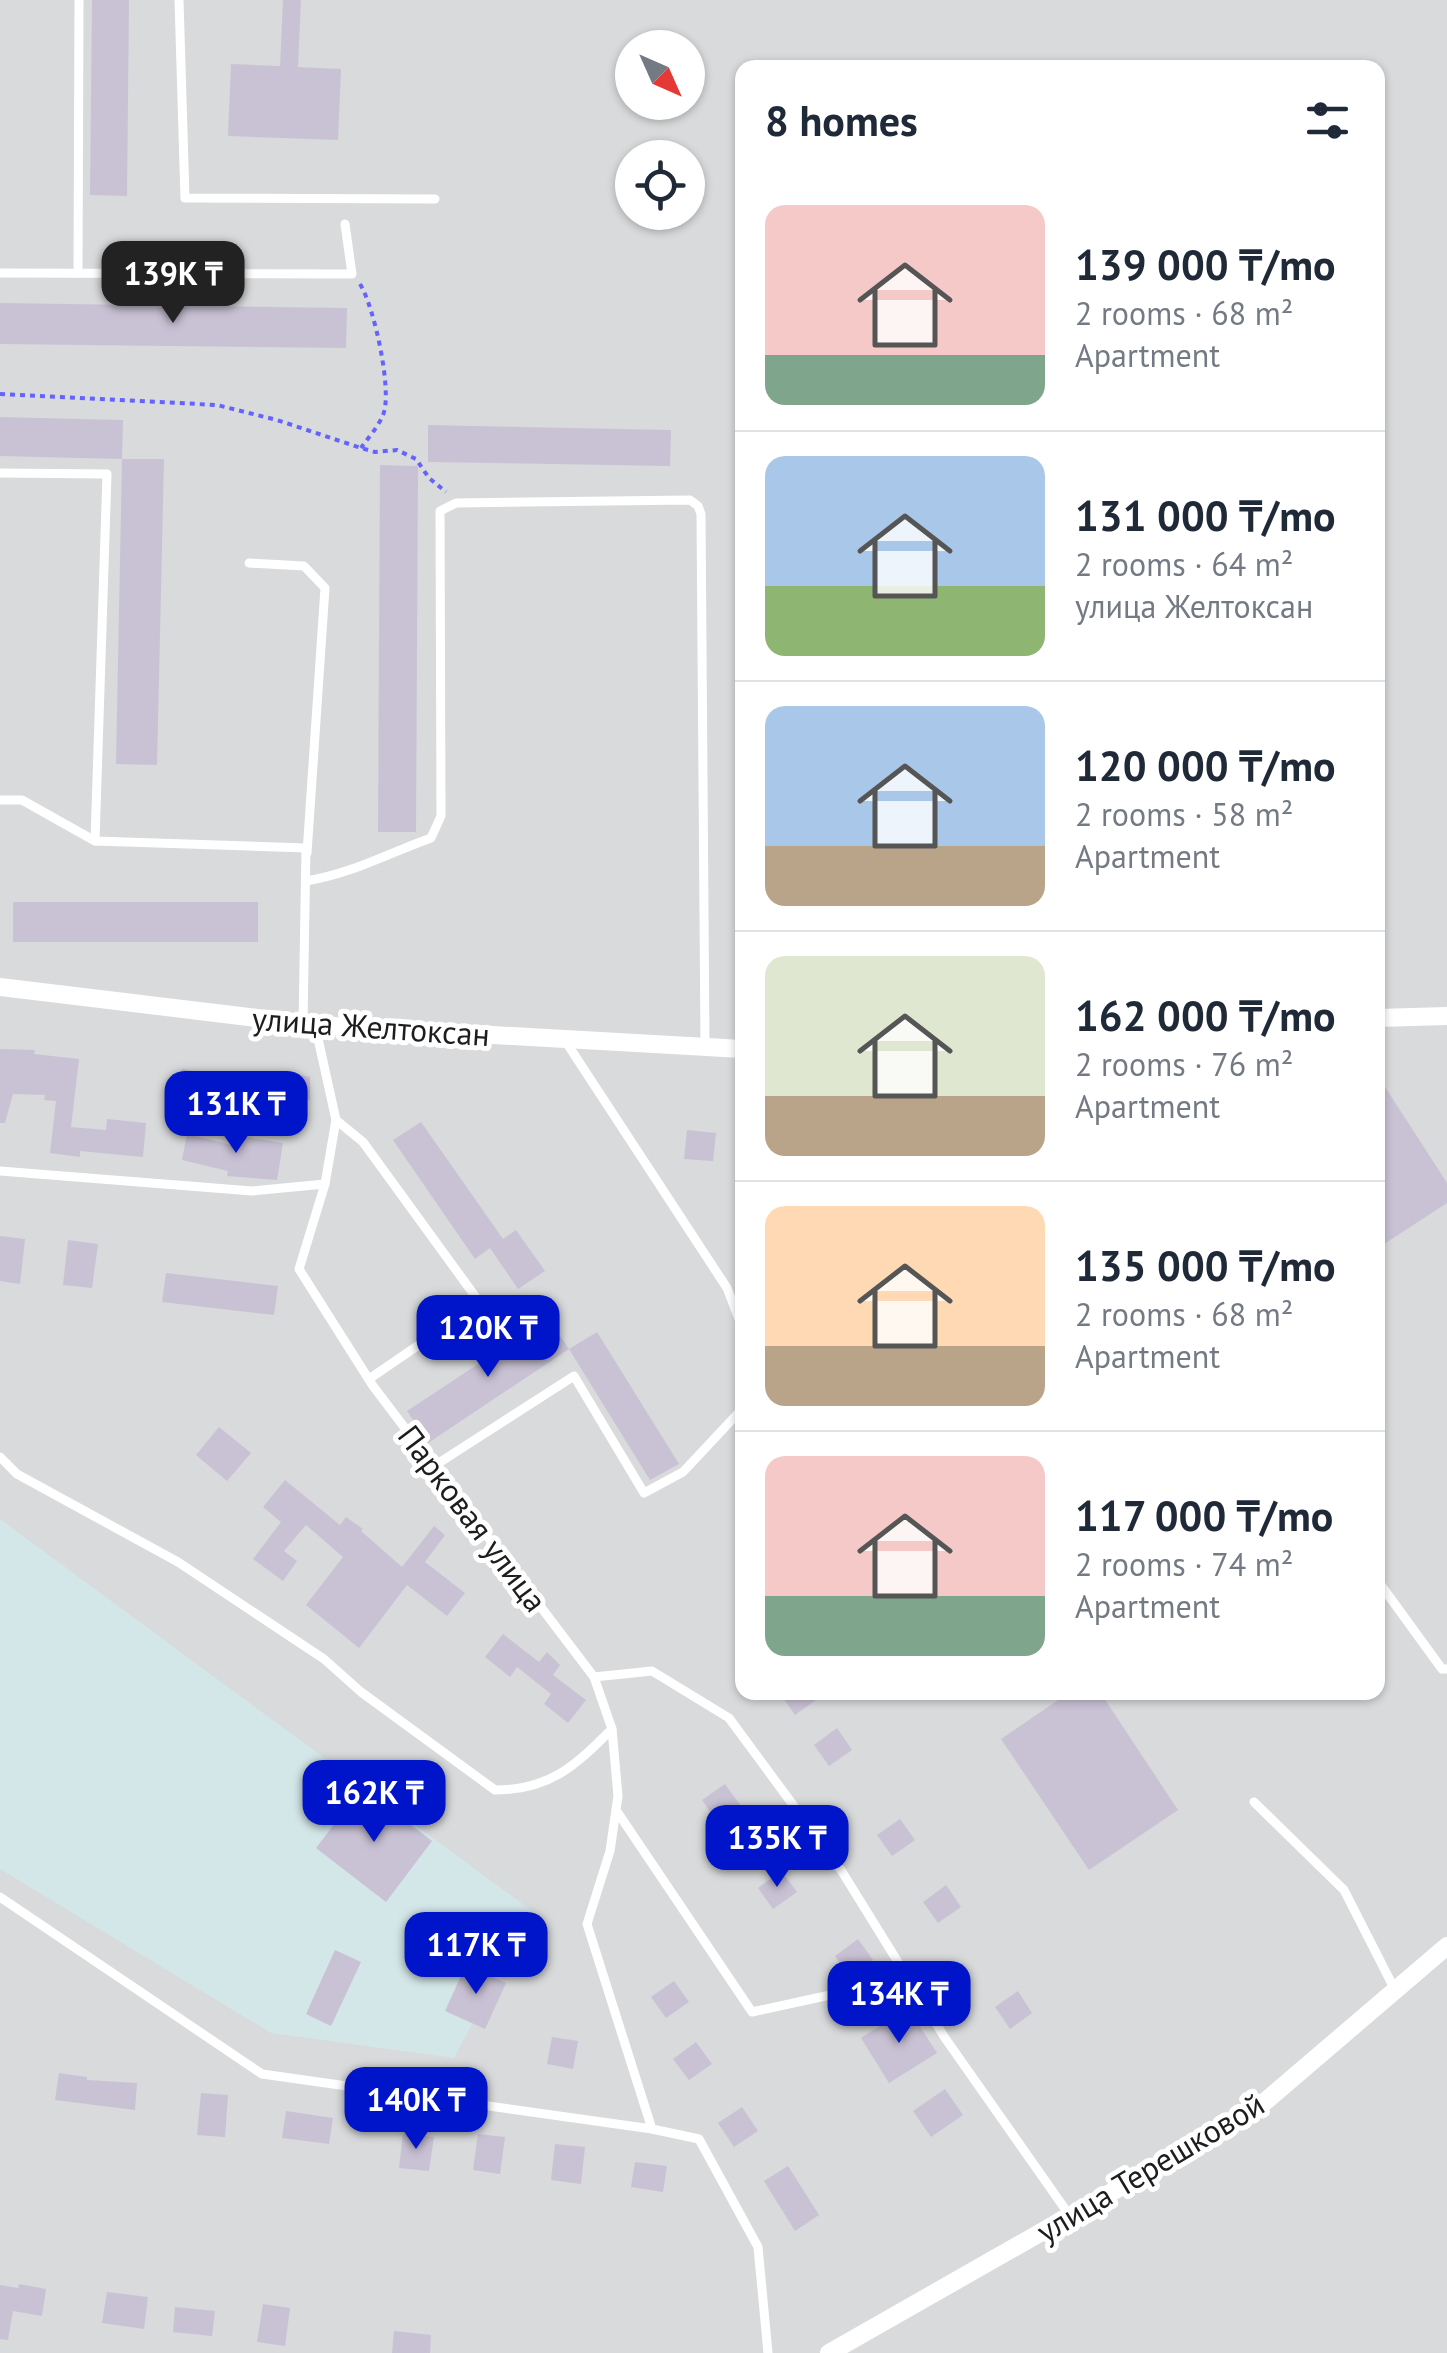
<!DOCTYPE html>
<html lang="en">
<head>
<meta charset="utf-8">
<style>
	:root { --surface:#fff; --page:#f2f2f3; --text:#1f2937; --muted:#747a83; --line:#e0e1e3; --accent:#0014c9 }
	body { margin:0; font-family:"PT Sans",sans-serif; background:var(--page); color:var(--text); height:100vh; display:flex; flex-direction:column; font-size:38px; white-space:nowrap }
	* { box-sizing:border-box; margin:0 }
	p { font-size:32px; color:var(--muted) }
	.icon { flex:none; width:55px; height:55px; fill:none; stroke:currentColor; stroke-width:2; stroke-linecap:round; stroke-linejoin:round }
	.map { position:relative; flex:1; overflow:hidden }
	.drawer { position:absolute; left:735px; top:60px; width:650px; height:1640px; display:flex; flex-direction:column; background:var(--surface); border-radius:20px; box-shadow:0 2px 8px #0004 }
	.drawer>* { flex:none }
	.needle { width:65px; rotate:135deg }
	.fabs { position:absolute; left:615px; top:30px; display:grid; gap:20px }
	.fabs a { display:grid; place-items:center; width:90px; height:90px; border-radius:50%; background:var(--surface); box-shadow:0 2px 8px #0004; font-size:50px }
	.price { position:absolute; translate:-50% -85px; padding:0 22px; border-radius:20px; background:var(--accent); color:#fff; font-size:32px; line-height:65px; filter:drop-shadow(0 2px 5px #0008) }
	.price::after { content:''; position:absolute; left:50%; top:60px; width:30px; height:22px; margin-left:-15px; background:inherit; clip-path:polygon(0 0,100% 0,50% 100%) }
	.price.on { background:#222; color:#fff }
	ul { padding:0; list-style:none }
	li { display:flex; align-items:center; gap:30px; height:250px; padding:0 30px }
	li+li { border-top:2px solid var(--line) }
	li span { display:grid; place-items:center; flex:none; width:280px; height:200px; border-radius:20px; color:#555 }
	li>.icon { margin-inline-start:auto }
	span .icon { width:120px; height:120px; fill:#fffc; stroke-width:1 }
	li b { font-size:42px }
	h2 { display:flex; justify-content:space-between; align-items:center; height:120px; padding:0 30px; font-size:42px }
	.map>svg:first-child { display:block }
	.residential { fill:#d9dadb; fill-rule:evenodd }
	.industrial { fill:#d3e6e8 }
	.building { fill:#c9c2d5 }
	.lines { fill:none; stroke-linecap:round; stroke-linejoin:round }
	.path { stroke:#6463fe; stroke-width:4; stroke-dasharray:5 5; stroke-linecap:butt }
	.lane { stroke:#fff; stroke-width:9 }
	.street { stroke:#fff; stroke-width:18 }
	.labels { text-anchor:middle; dominant-baseline:central; stroke-width:10; stroke-linejoin:round; paint-order:stroke }
	.street-label { font-size:32px; fill:#1d1d1d; stroke:#fff }
</style>
</head>
<body>
<div class="map">
<svg width="1447" height="2353" viewBox="0 0 1447 2353">
	<rect width="100%" height="100%" fill="#e9e2ee"/>
	<path class="residential" d="M0 0H1447V2353H0ZM632 48H688V102H632ZM742 68H1378V1692H742ZM632 158H688V212H632Z"/>
	<path class="industrial" d="M0 1519 532 1911 454 2058 271 2033 0 1869Z"/>
	<g class="building">
		<path d="M92 0H129L127 196 90 195Z"/>
		<path d="M283 0H301L298 67 341 69 338 140 228 136 231 64 280 66Z"/>
		<path d="M0 303 347 308 346 348 0 344Z"/>
		<path d="M0 417 123 420 122 459 0 456Z"/>
		<path d="M428 425 671 430 670 466 428 462Z"/>
		<path d="M122 459H164L157 765 116 764Z"/>
		<path d="M380 465 418 466 416 832H378Z"/>
		<rect x="13" y="902" width="245" height="40"/>
		<path d="M0 1049 35 1050 34 1054 79 1059 71 1127 106 1130 107 1119 146 1123 143 1157 80 1151V1157L50 1153 56 1101 44 1100 45 1095 13 1094 5 1123H0Z"/>
		<path d="M182 1069 205 1073 202 1099 178 1096Z"/>
		<path d="M285 1072 310 1077V1100L279 1091Z"/>
		<path d="M1378 1076 1447 1183V1203L1378 1248Z"/>
		<path d="M421 1122 503 1239 516 1230 545 1271 518 1289 490 1248 475 1259 393 1140Z"/>
		<path d="M687 1130 716 1133 713 1161 684 1159Z"/>
		<path d="M187 1134 232 1145 233 1135 283 1143 277 1180 227 1176 228 1171 182 1160Z"/>
		<path d="M0 1236 25 1239 20 1284 0 1281Z"/>
		<path d="M68 1240 98 1244 92 1288 63 1285Z"/>
		<path d="M166 1273 278 1286 274 1315 162 1302Z"/>
		<path d="M548 1318 569 1349 428 1443 407 1411Z"/>
		<path d="M597 1332 679 1464 650 1480 569 1349Z"/>
		<path d="M219 1427 251 1453 227 1481 196 1455Z"/>
		<path d="M285 1480 340 1525 346 1517 363 1529 361 1531 402 1567 434 1526 445 1535 425 1562 465 1593 447 1616 407 1585 359 1648 306 1605 343 1557 306 1525 284 1551 297 1561 283 1581 253 1559 281 1522 263 1507Z"/>
		<path d="M503 1634 539 1662 547 1652 560 1665 553 1675 586 1700 568 1723 544 1704 551 1694 517 1667 510 1677 485 1657Z"/>
		<path d="M779 1692H827L795 1715Z"/>
		<path d="M1070 1692H1100L1178 1810 1089 1870 1001 1739Z"/>
		<path d="M837 1728 852 1750 829 1766 814 1745Z"/>
		<path d="M725 1784 740 1805 717 1822 702 1800Z"/>
		<path d="M362 1788 432 1841 386 1902 316 1848Z"/>
		<path d="M900 1819 915 1840 892 1856 877 1835Z"/>
		<path d="M781 1871 797 1892 773 1909 758 1888Z"/>
		<path d="M946 1885 961 1907 938 1923 923 1902Z"/>
		<path d="M858 1939 873 1960 850 1977 835 1956Z"/>
		<path d="M335 1950 361 1962 331 2026 306 2014Z"/>
		<path d="M466 1965 506 1983 485 2029 445 2011Z"/>
		<path d="M674 1981 689 2002 666 2018 651 1997Z"/>
		<path d="M1018 1991 1032 2013 1010 2029 995 2007Z"/>
		<path d="M908 2008 937 2053 889 2083 861 2038Z"/>
		<path d="M552 2037 578 2041 573 2069 547 2064Z"/>
		<path d="M696 2042 712 2064 689 2080 673 2059Z"/>
		<path d="M59 2073 87 2077V2080L137 2083 135 2110 55 2100Z"/>
		<path d="M945 2089 963 2115 931 2137 913 2111Z"/>
		<path d="M201 2093 228 2095 225 2137 197 2135Z"/>
		<path d="M742 2107 758 2131 734 2147 718 2123Z"/>
		<path d="M286 2111 333 2118 329 2144 282 2138Z"/>
		<path d="M403 2134 434 2137 429 2171 399 2168Z"/>
		<path d="M478 2134 505 2137 500 2174 473 2170Z"/>
		<path d="M555 2144 585 2147 581 2184 551 2180Z"/>
		<path d="M635 2162 667 2166 663 2192 631 2187Z"/>
		<path d="M788 2166 819 2215 795 2231 764 2181Z"/>
		<path d="M19 2284 46 2289 42 2316 13 2311 8 2340 0 2339V2285L18 2288Z"/>
		<path d="M107 2292 148 2297 144 2329 102 2323Z"/>
		<path d="M263 2304 290 2308 285 2346 257 2342Z"/>
		<path d="M175 2307 215 2311 212 2336 173 2332Z"/>
		<path d="M394 2331 431 2335 430 2353H392Z"/>
	</g>
	<g class="lines">
		<g class="path">
			<path d="M360 284C374 306 393 392 383 415 378 427 368 438 361 448"/>
			<path d="M0 394 217 405 277 420 361 448 375 452 397 450 416 459 429 478 446 492"/>
		</g>
		<g class="lane">
			<path d="M179 0 185 198 435 199"/>
			<path d="M0 273 352 274 345 224"/>
			<path d="M78 273 79 0"/>
			<path d="M0 473 107 474 95 841"/>
			<path d="M249 563 304 566 325 588 307 853"/>
			<path d="M0 800H22L95 841 306 848 303 1023"/>
			<path d="M306 881C351 874 389 853 431 838L441 816 440 511 456 503 690 500 698 506 701 514 705 1047"/>
			<path d="M315 1025 336 1120 325 1184 299 1269 373 1386 594 1677 612 1729 618 1796 610 1851 587 1924 652 2129 699 2139 758 2247 768 2353"/>
			<path d="M566 1042 727 1288 742 1327"/>
			<path d="M336 1120 363 1142 480 1303 369 1379"/>
			<path d="M0 1171 252 1191 325 1184"/>
			<path d="M0 1457 17 1474 178 1562 324 1659 361 1692 495 1790C550 1790 575 1766 612 1729"/>
			<path d="M434 1466 574 1376 644 1493 683 1472 742 1409"/>
			<path d="M1378 1581 1442 1669H1447"/>
			<path d="M594 1677 652 1671 729 1718 841 1870 945 2038 1070 2216"/>
			<path d="M1254 1802 1344 1890 1395 1990"/>
			<path d="M616 1810 752 2012 908 1978"/>
			<path d="M0 1897 262 2074 652 2129"/>
		</g>
		<g class="street">
			<path d="M0 987 315 1025 742 1049"/>
			<path d="M1378 1018 1447 1016"/>
			<path d="M829 2353 1254 2111 1447 1946"/>
		</g>
	</g>
	<g class="labels">
		<g class="street-label">
			<text transform="translate(371 1026) rotate(4)">улица Желтоксан</text>
			<text transform="translate(473 1518) rotate(53)">Парковая улица</text>
			<text transform="translate(1150 2167) rotate(-31)">улица Терешковой</text>
		</g>
	</g>
</svg>
<div class="fabs">
<a><svg class="needle" viewBox="-14 -14 28 28"><path d="M0-13l5 13h-10z" fill="#e53935"/><path d="M0 13l5-13h-10z" fill="#747a83"/></svg></a>
<a><svg class="icon" aria-label="locate" viewBox="0 0 24 24"><circle cx="12" cy="12" r="6"/><path d="M12 2v4M12 18v4M2 12h4M18 12h4"/></svg></a>
</div>
<b class="price on" style="left:173px;top:326px">139K ₸</b>
<b class="price" style="left:236px;top:1156px">131K ₸</b>
<b class="price" style="left:488px;top:1380px">120K ₸</b>
<b class="price" style="left:374px;top:1845px">162K ₸</b>
<b class="price" style="left:777px;top:1890px">135K ₸</b>
<b class="price" style="left:476px;top:1997px">117K ₸</b>
<b class="price" style="left:899px;top:2046px">134K ₸</b>
<b class="price" style="left:416px;top:2152px">140K ₸</b>
<section class="drawer">
<h2>8 homes<svg class="icon" aria-label="filters" viewBox="0 0 24 24"><path d="M4 7h16M4 17h16"/><circle cx="9" cy="7" r="2"/><circle cx="15" cy="17" r="2"/></svg></h2>
<ul>
<li><span style="background:linear-gradient(#f6c9c9 75%,#7fa58c 0)"><svg class="icon" aria-label="home" viewBox="0 0 24 24"><path d="M3 11l9-7 9 7M6 9v11h12V9"/></svg></span><div><b>139 000 ₸/mo</b><p>2 rooms · 68 m²</p><p>Apartment</p></div></li>
<li><span style="background:linear-gradient(#a9c7e8 65%,#8fb573 0)"><svg class="icon" aria-label="home" viewBox="0 0 24 24"><path d="M3 11l9-7 9 7M6 9v11h12V9"/></svg></span><div><b>131 000 ₸/mo</b><p>2 rooms · 64 m²</p><p>улица Желтоксан</p></div></li>
<li><span style="background:linear-gradient(#a9c7e8 70%,#b9a48a 0)"><svg class="icon" aria-label="home" viewBox="0 0 24 24"><path d="M3 11l9-7 9 7M6 9v11h12V9"/></svg></span><div><b>120 000 ₸/mo</b><p>2 rooms · 58 m²</p><p>Apartment</p></div></li>
<li><span style="background:linear-gradient(#dfe7d0 70%,#b9a48a 0)"><svg class="icon" aria-label="home" viewBox="0 0 24 24"><path d="M3 11l9-7 9 7M6 9v11h12V9"/></svg></span><div><b>162 000 ₸/mo</b><p>2 rooms · 76 m²</p><p>Apartment</p></div></li>
<li><span style="background:linear-gradient(#ffd9b3 70%,#b9a48a 0)"><svg class="icon" aria-label="home" viewBox="0 0 24 24"><path d="M3 11l9-7 9 7M6 9v11h12V9"/></svg></span><div><b>135 000 ₸/mo</b><p>2 rooms · 68 m²</p><p>Apartment</p></div></li>
<li><span style="background:linear-gradient(#f6c9c9 70%,#7fa58c 0)"><svg class="icon" aria-label="home" viewBox="0 0 24 24"><path d="M3 11l9-7 9 7M6 9v11h12V9"/></svg></span><div><b>117 000 ₸/mo</b><p>2 rooms · 74 m²</p><p>Apartment</p></div></li>
</ul>
</section>
</div>
</body>
</html>
